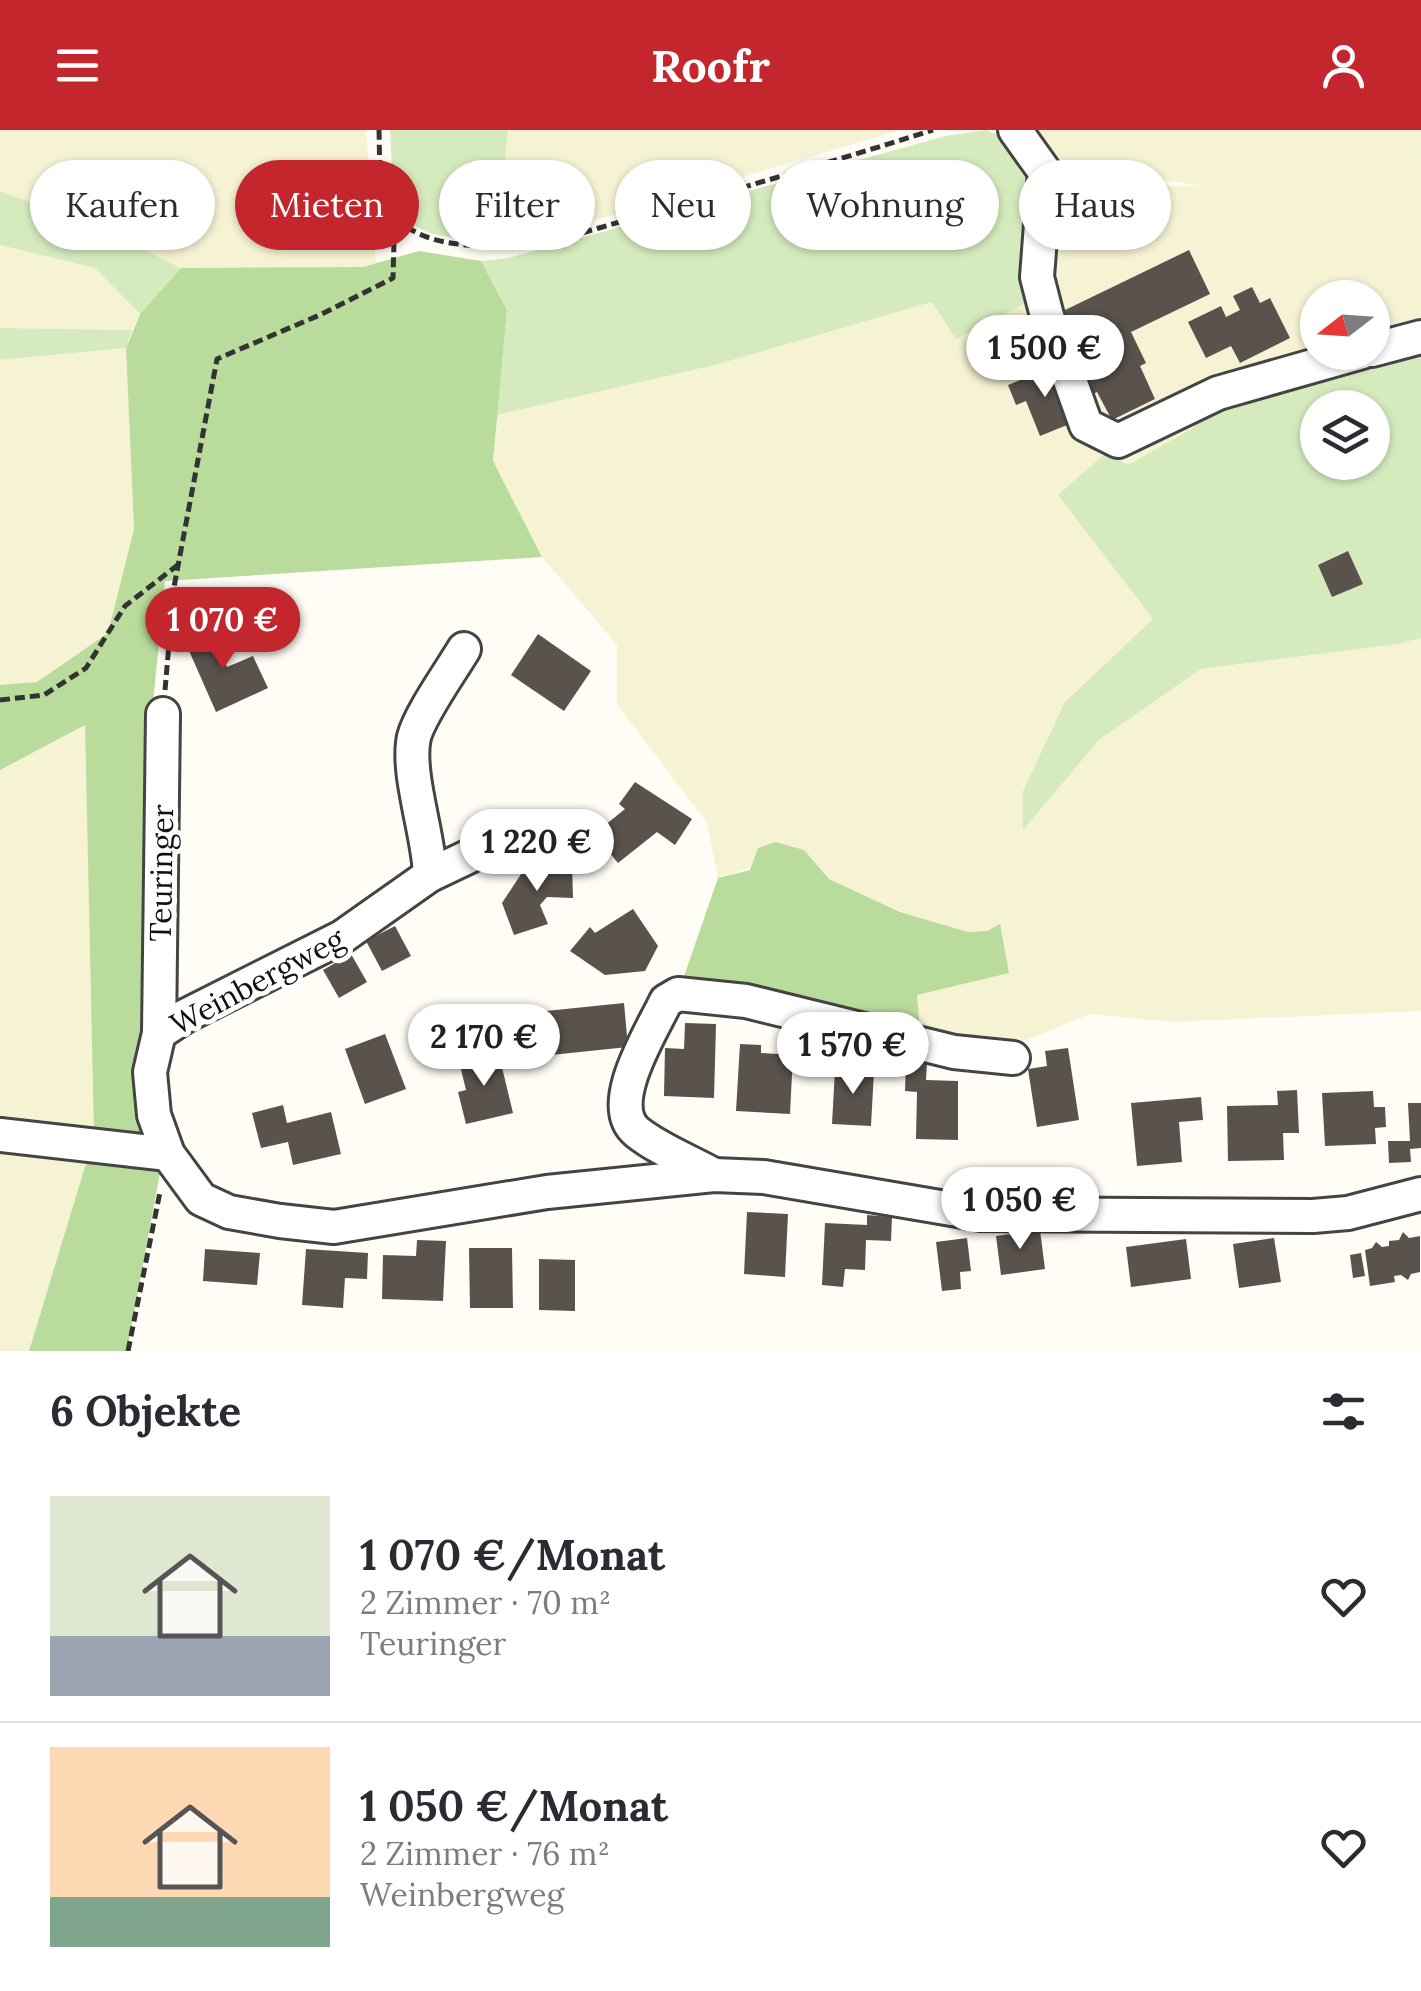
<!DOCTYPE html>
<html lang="de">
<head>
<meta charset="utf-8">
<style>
	:root { --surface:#fff; --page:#f2f2f3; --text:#2b2b33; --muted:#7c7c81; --line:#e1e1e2; --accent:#c4262e }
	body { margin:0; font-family:Lora,serif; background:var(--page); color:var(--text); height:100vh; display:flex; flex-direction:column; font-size:38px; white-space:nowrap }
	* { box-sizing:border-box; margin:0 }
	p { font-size:32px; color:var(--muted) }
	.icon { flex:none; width:55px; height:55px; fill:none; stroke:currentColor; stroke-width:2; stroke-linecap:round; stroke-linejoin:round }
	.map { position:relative; height:1221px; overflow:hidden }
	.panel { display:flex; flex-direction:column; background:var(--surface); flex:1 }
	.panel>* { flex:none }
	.banner { position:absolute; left:30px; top:30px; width:1362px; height:90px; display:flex; gap:20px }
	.needle { width:65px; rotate:253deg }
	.fabs { position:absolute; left:1300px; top:150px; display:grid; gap:20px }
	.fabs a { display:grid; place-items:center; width:90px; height:90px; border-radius:50%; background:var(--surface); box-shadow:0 2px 8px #0004; font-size:50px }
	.price { position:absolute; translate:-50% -85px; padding:0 22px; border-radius:35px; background:#fff; color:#222; font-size:32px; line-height:65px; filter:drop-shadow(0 2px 5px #0008) }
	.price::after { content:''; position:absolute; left:50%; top:60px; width:30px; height:22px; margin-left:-15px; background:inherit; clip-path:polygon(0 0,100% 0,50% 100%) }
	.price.selected { background:var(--accent); color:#fff }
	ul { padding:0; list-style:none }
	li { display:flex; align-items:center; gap:30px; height:250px; padding:0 50px }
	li+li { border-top:2px solid var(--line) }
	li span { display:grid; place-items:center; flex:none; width:280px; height:200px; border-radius:0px; color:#555 }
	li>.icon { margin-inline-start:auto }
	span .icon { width:120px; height:120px; fill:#fffc; stroke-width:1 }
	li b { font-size:42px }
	h2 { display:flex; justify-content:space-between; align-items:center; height:120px; padding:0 50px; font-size:42px }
	.tag { padding:0 35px; border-radius:45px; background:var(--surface); box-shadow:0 2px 8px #0004; font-size:35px; line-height:90px }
	.tag.selected { background:var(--accent); color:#fff }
	header { display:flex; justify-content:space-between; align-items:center; height:130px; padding:0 50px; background:var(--accent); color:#fff; font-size:45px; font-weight:700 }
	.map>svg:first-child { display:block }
	.farmland { fill:#f6f3d4 }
	.green { fill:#d5ebbd; fill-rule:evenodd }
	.forest { fill:#b9dc9c }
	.building { fill:#5a524d }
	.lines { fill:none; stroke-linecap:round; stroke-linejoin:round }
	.minor-casing { stroke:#444; stroke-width:38 }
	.path { stroke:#333; stroke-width:5; stroke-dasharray:10 5; stroke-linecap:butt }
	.minor { stroke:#fff; stroke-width:32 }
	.labels { text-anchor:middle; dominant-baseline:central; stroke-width:10; stroke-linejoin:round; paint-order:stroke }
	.street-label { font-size:30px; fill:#111; stroke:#fff }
</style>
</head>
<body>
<header><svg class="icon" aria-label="menu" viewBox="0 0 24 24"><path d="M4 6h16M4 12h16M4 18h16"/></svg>Roofr<svg class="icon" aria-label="person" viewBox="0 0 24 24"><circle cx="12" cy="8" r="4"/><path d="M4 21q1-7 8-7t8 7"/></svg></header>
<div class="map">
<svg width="1421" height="1221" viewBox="0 0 1421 1221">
	<rect width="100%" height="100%" fill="#fffdf5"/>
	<g class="farmland">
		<path d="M0 0H366L376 133 363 137 181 138 96 96 0 61Z"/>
		<path d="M508 0H901L545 105 497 110Z"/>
		<path d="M1032 0H1421V207L1373 220 1372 168H1318V222L1218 263 1194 298 1128 336 1153 489 1065 572 1023 698 1099 610 1201 539 1399 514 1421 508V881L1172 892 1090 884 987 926 920 900 917 865 999 795 987 801 968 802 900 782 829 749 804 720 718 748 707 693 617 574V515L542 427 493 331 497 285 715 235 933 171 957 208 1051 160 1049 58 1202 56 1066 34Z"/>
		<path d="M0 115 95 138 140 184 132 200 0 198Z"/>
		<path d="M126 218 134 399 108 503 37 552 0 555V230Z"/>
		<path d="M85 594 94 1007 29 1221H0V640Z"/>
	</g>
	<g class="green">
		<path d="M390 0H508L497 110C398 108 394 94 390 0Z"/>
		<path d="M986 0 1012 11 1026 29 1028 172 956 209 932 172 715 235 497 285 507 180 481 131 509 128 945 6Z"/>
		<path d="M0 61 96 96 181 138 140 184 95 138 0 115Z"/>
		<path d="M0 198 132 200 126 218 0 230Z"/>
		<path d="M1421 222V508L1399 514 1201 539 1099 610 1023 700V661L1065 572 1153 489 1058 365 1106 323 1128 335 1193 298 1218 263ZM1318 278H1372V332H1318Z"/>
	</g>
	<g class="forest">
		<path d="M419 121 481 131 507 180 493 331 542 427 165 451 152 583 161 1037 127 1221H29L94 1007 85 595 0 640V555L37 552 108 503 134 399 126 218 140 184 181 138 363 137Z"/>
		<path d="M775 712 804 720 829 749 900 782 968 802 987 801 1000 794 1009 843 917 865 920 900 681 855 718 748 750 740 758 718Z"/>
	</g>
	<g class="building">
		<path d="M1189 120 1210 164 1131 202 1146 233 1140 236 1155 269 1112 290 1097 262 1091 265 1061 182Z"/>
		<path d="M1252 157 1260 173 1270 168 1290 208 1240 233 1231 216 1206 228 1188 192 1221 176 1226 187 1240 180 1233 166Z"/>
		<path d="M1035 188 1049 224 1011 239 997 203Z"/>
		<path d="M1056 236 1077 291 1040 306 1026 271 1016 275 1008 255Z"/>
		<path d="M1348 421 1363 454 1332 467 1318 435Z"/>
		<path d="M208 496 227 537 253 526 268 558 216 582 183 507Z"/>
		<path d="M538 504 591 541 564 581 511 545Z"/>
		<path d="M635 652 692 689 675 715 657 702 618 733 594 704 625 679 619 674Z"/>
		<path d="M572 733 573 768 547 767 540 775 548 794 514 805 502 773 527 735Z"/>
		<path d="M633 779 658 816 645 841 605 845 570 821 590 797 595 803Z"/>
		<path d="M395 796 411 826 382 841 366 811Z"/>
		<path d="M351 824 367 852 339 868 323 840Z"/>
		<path d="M624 873 628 917 551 925 546 881Z"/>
		<path d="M685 893 716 894 714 968 664 966 665 918 684 919Z"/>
		<path d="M385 904 406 959 365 974 345 919Z"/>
		<path d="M740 914 761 915V923L793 925 790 984 736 981Z"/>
		<path d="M1068 918 1079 990 1037 997 1028 939 1047 936 1045 921Z"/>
		<path d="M498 921 513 983 466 994 458 962 466 960 459 931Z"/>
		<path d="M906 932H927L926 950 958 951V1010L916 1009 917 962 905 961Z"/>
		<path d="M835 939 874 941 871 996 832 994Z"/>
		<path d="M1297 960 1299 1003H1283L1284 1030 1228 1031 1227 976 1278 975 1277 961Z"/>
		<path d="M1373 961 1374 977H1385L1386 997 1375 998 1376 1014 1325 1016 1322 963Z"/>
		<path d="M1201 967 1203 990 1179 992 1182 1032 1137 1036 1131 973Z"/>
		<path d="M1408 973H1421V1018L1410 1019 1411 1032 1389 1033 1388 1011H1410Z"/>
		<path d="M283 975 287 993 331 982 341 1024 293 1035 288 1012 261 1018 252 983Z"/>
		<path d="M747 1082 788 1084 785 1147 744 1144Z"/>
		<path d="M867 1085 892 1087 891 1111 866 1110 865 1140 845 1139 843 1157 822 1155 825 1093 867 1095Z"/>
		<path d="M1040 1100 1045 1139 1001 1145 996 1106Z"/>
		<path d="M1403 1102 1409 1108 1420 1106V1142L1411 1144 1408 1150 1401 1145 1394 1146 1395 1152 1370 1156 1365 1120 1372 1118 1376 1112 1382 1117 1389 1116V1111L1399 1110Z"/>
		<path d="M967 1108 971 1141 960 1142 961 1159 942 1161 936 1112Z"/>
		<path d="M1274 1108 1281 1152 1239 1158 1233 1114Z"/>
		<path d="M1186 1109 1191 1149 1131 1157 1126 1117Z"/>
		<path d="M417 1110 446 1111 443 1171 382 1169 383 1125 416 1126Z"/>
		<path d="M469 1118H512L513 1178H470Z"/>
		<path d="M205 1119 260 1123 257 1155 203 1151Z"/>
		<path d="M306 1119 368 1123 367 1149 345 1148 343 1178 302 1175Z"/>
		<path d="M1361 1123 1365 1146 1353 1148 1350 1125Z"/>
		<path d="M539 1129 575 1130V1181L539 1180Z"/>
	</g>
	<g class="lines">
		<defs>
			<g id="minor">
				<path d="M1015 0 1045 42 1037 147 1047 186 1086 295 1118 311 1218 263 1362 222"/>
				<path d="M1372 220 1421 207"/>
				<path d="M493 715 430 745 342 807 185 886 159 903 150 942 154 985 168 1024 201 1069 229 1082 280 1091 334 1097 547 1062 714 1045 764 1047 981 1084 1313 1086 1348 1083 1421 1064"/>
				<path d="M430 745C429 705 406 643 414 607 420 584 451 541 464 519"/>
				<path d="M159 903 163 584"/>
				<path d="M0 1005 168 1024"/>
				<path d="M714 1045C689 1031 658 1019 637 1002 604 975 652 901 666 871L678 864 746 871 954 922 1013 928"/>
			</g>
		</defs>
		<use href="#minor" class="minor-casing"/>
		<g class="path">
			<path d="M379 0C380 29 377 65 397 88 423 117 477 117 513 115 558 113 603 96 647 84 743 58 838 30 933 0"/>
			<path d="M165 560 174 457 217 229 322 184 393 148 394 112 399 90"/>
			<path d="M0 570 44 565 86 538 125 476 179 434"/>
			<path d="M128 1221 160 1062"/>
		</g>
		<use href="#minor" class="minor"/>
	</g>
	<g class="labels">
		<g class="street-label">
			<text transform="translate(161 743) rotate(-89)">Teuringer</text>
			<text transform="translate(257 851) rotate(-28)">Weinbergweg</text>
		</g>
	</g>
</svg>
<div class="fabs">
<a><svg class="needle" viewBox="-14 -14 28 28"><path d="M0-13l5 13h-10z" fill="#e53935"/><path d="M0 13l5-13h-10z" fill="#7c7c81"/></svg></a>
<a><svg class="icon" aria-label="layers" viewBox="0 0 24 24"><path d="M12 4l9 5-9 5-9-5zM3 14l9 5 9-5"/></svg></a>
</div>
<b class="price" style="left:1045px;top:270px">1 500 €</b>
<b class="price selected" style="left:223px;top:542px">1 070 €</b>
<b class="price" style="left:537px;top:764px">1 220 €</b>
<b class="price" style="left:484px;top:959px">2 170 €</b>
<b class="price" style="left:853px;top:967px">1 570 €</b>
<b class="price" style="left:1020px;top:1122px">1 050 €</b>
<div class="banner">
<a class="tag">Kaufen</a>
<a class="tag selected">Mieten</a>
<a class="tag">Filter</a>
<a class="tag">Neu</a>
<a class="tag">Wohnung</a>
<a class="tag">Haus</a>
</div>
</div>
<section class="panel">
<h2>6 Objekte<svg class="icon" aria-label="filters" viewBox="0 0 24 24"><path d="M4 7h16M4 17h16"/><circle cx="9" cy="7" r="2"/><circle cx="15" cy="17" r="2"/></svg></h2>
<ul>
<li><span style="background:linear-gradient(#dfe7d0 70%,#9aa5b1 0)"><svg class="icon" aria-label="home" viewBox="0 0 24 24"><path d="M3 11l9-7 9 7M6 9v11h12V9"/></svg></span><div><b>1 070 €/Monat</b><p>2 Zimmer · 70 m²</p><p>Teuringer</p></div><svg class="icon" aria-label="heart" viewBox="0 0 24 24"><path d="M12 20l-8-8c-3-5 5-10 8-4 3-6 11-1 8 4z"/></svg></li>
<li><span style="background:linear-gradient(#ffd9b3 75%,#7fa58c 0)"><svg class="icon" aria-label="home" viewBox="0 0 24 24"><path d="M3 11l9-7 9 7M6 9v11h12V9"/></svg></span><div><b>1 050 €/Monat</b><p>2 Zimmer · 76 m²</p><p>Weinbergweg</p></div><svg class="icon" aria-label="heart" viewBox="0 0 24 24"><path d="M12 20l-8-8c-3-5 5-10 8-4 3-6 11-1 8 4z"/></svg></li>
</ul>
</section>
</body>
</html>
